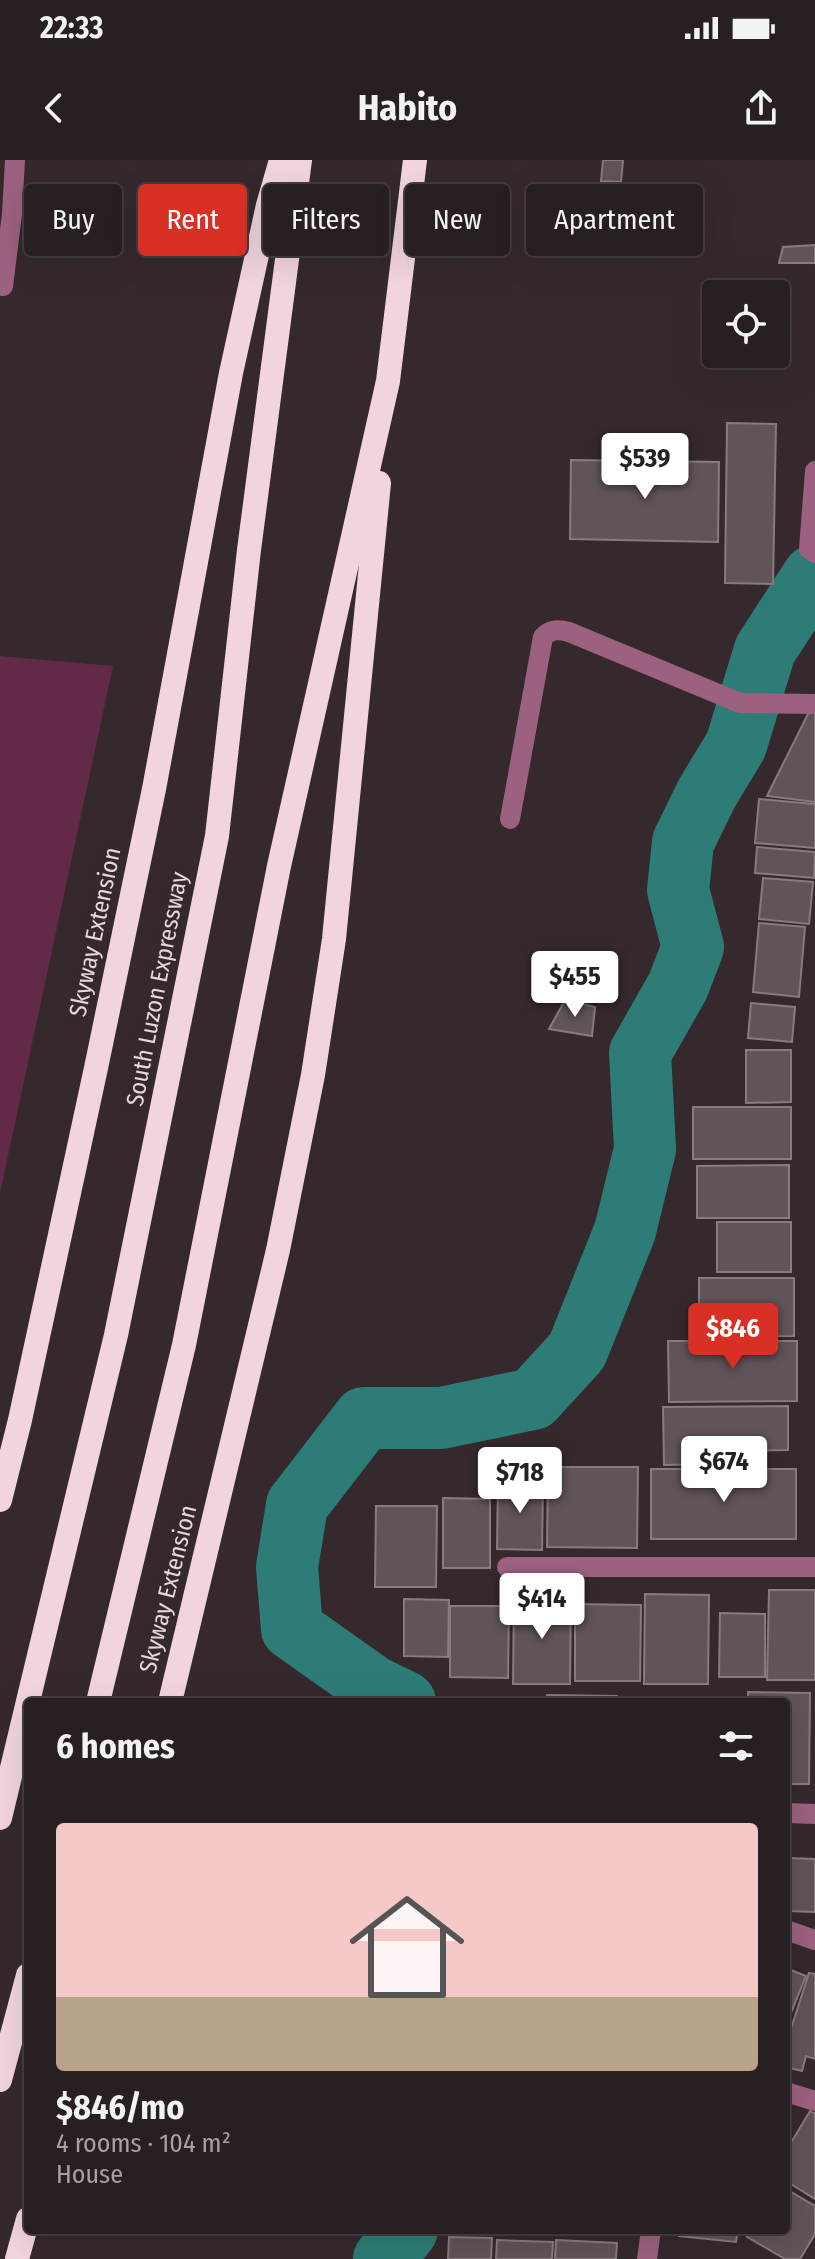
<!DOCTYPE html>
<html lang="en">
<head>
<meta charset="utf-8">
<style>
	:root { --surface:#281f22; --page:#30272a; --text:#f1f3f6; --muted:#a5a2a5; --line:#443d40; --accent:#d93025 }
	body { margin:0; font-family:"Fira Sans Condensed",sans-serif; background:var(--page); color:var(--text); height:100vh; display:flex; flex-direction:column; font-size:30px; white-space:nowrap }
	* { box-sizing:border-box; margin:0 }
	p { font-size:26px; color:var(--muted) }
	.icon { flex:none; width:44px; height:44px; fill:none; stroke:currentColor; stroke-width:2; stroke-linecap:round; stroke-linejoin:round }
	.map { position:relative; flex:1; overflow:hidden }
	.sheet { position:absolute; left:24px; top:1538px; width:766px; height:536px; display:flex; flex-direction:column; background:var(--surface); border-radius:8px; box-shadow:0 8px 32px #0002,0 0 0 2px var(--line) }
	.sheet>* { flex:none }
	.hud { position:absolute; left:24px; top:24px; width:768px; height:72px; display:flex; gap:16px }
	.buttons { position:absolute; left:702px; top:120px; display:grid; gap:16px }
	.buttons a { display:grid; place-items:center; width:88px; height:88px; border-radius:8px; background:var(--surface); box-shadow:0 8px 32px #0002,0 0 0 2px var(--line); font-size:40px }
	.price { position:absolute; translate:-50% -68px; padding:0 18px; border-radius:8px; background:#fff; color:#222; font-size:26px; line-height:52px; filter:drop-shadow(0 2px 4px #0008) }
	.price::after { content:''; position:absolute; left:50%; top:48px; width:24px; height:18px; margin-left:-12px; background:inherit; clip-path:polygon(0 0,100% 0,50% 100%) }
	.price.current { background:var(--accent); color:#fff }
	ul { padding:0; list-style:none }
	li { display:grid; align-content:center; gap:16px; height:424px; padding:0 32px }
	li+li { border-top:2px solid var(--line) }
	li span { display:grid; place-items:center; height:248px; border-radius:8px; color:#555 }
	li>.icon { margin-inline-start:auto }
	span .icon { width:144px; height:144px; fill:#fffc; stroke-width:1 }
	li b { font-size:34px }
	h2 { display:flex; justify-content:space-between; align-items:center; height:96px; padding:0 32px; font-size:34px }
	.tag { padding:0 28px; border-radius:8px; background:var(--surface); box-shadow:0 8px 32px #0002,0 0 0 2px var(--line); font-size:28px; line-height:72px }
	.tag.current { background:var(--accent); color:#fff }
	.status { display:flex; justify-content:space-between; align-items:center; height:56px; padding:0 40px; background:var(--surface); direction:ltr }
	.status svg { height:22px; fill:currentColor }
	header { display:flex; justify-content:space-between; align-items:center; height:104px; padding:0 32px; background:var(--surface); font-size:36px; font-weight:700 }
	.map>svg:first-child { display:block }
	.green { fill:#632a48 }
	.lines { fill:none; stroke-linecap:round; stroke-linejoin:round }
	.river { stroke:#2d7c77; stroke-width:62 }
	.building { fill:#605359; stroke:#887a80; stroke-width:2 }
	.minor { stroke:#9c617e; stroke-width:20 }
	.highway { stroke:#f2d4e1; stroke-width:24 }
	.labels { text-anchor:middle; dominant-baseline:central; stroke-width:6; stroke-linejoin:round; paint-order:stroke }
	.street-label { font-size:24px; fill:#e2dade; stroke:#35292e }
</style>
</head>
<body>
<div class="status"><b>22:33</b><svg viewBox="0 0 49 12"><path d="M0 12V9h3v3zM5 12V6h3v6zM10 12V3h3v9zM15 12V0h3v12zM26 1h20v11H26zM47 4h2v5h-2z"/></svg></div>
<header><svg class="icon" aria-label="back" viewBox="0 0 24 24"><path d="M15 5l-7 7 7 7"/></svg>Habito<svg class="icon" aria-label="share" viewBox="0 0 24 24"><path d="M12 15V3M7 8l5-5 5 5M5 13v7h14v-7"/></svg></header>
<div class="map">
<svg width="815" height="2099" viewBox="0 0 815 2099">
	<rect width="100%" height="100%" fill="#35292e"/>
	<path class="green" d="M0 496 113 506 0 1033Z"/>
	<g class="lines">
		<g class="river">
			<path d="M405 1542 374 1527 292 1469 287 1407 297 1345 364 1258H441L533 1239 577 1191 625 1071 645 989 640 893 678 826 693 787 678 730 683 682 707 633 736 585 765 490 813 416"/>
			<path d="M384 2099 407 2070"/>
		</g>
	</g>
	<g class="building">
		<path d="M603 0H623L621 22 601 21Z"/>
		<path d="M815 85V103H779L783 87Z"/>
		<path d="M727 263 776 264 773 424 725 423Z"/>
		<path d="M571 300 719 302 718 382 570 379Z"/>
		<path d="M812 546H815V642L767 636Z"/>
		<path d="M759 639 815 644V688L755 683Z"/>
		<path d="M757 687 815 692 814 718 755 713Z"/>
		<path d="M763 718 813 722 809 764 759 759Z"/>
		<path d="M759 763 805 767 799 837 753 832Z"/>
		<path d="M565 840 595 847 592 876 549 869Z"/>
		<path d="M751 843 795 847 792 882 748 878Z"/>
		<path d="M746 890H791V942L746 943Z"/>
		<rect x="693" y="947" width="98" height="52"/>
		<path d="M789 1005V1058H697V1006Z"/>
		<rect x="717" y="1062" width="74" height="50"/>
		<path d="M699 1118H794V1176L699 1177Z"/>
		<path d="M668 1181H797V1241L669 1242Z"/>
		<path d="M788 1246V1290L729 1291V1304L664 1305 663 1247Z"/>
		<path d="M548 1307H638L637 1388 547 1387Z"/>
		<rect x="651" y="1309" width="145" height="70"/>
		<path d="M498 1320H543L542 1390 497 1389Z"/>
		<path d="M443 1338 490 1339V1408H443Z"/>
		<path d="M376 1346H437L436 1427H375Z"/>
		<path d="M769 1430H815V1520H767Z"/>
		<path d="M645 1434 709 1435 708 1524H644Z"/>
		<path d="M514 1438H571L570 1524H513Z"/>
		<path d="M404 1439 449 1440 448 1497 404 1496Z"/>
		<path d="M575 1444 641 1445 640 1521H575Z"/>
		<path d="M450 1446H509L508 1518 450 1517Z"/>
		<path d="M720 1453 765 1454V1517H719Z"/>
		<path d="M748 1532 810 1533 809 1624H786V1542H748Z"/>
		<path d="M547 1535 617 1536V1542H547Z"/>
		<rect x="622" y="1538" width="59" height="4"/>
		<path d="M786 1698 815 1699V1752L786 1751Z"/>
		<path d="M786 1808 806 1816 786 1865Z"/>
		<path d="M809 1813 815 1814V1899L806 1896 802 1911 786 1907V1884Z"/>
		<path d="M810 1951 815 1954V2039L786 2021V1991Z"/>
		<path d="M786 2029 815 2046V2074L800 2099H785L747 2077 751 2070H786Z"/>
		<path d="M680 2070H738L736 2082 679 2076Z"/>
		<path d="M449 2077 492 2078 491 2099H448Z"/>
		<path d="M497 2080 553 2082 552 2099H496Z"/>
		<path d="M556 2080 617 2083 616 2099H555Z"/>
	</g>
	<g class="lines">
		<g class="minor">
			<path d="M3 126 12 54 15 0"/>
			<path d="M815 311 809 389 815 393"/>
			<path d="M510 659 543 477C551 469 558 469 569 472L740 543 815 544"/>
			<path d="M507 1407H815"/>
			<path d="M786 1653 815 1654"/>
			<path d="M786 1770 815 1780"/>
			<path d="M786 1932 815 1941"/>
			<path d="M647 2099 651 2070"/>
		</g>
		<g class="highway">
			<path d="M0 1340 20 1260 96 908 154 629 231 213 268 45 281 0"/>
			<path d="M98 1542 184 1185 279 706 388 221 415 0"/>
			<path d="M170 1542 278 1090 313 915 334 779 379 323"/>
			<path d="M0 1658 116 1175 217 676 249 390 300 0"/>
			<path d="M0 1920 28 1815"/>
			<path d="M17 2099 28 2059"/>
		</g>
	</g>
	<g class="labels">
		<g class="street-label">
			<text transform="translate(95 772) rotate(-78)">Skyway Extension</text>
			<text transform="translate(157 829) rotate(-79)">South Luzon Expressway</text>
			<text transform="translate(168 1429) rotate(-76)">Skyway Extension</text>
		</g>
	</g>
</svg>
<div class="buttons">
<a><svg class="icon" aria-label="locate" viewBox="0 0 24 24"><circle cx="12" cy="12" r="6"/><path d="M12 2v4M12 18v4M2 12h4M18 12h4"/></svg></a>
</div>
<b class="price" style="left:645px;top:341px">$539</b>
<b class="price" style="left:575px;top:859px">$455</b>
<b class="price current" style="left:733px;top:1211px">$846</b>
<b class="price" style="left:724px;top:1344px">$674</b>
<b class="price" style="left:520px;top:1355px">$718</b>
<b class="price" style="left:542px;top:1481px">$414</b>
<div class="hud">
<a class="tag">Buy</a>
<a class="tag current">Rent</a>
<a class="tag">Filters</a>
<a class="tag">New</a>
<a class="tag">Apartment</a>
</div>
<section class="sheet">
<h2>6 homes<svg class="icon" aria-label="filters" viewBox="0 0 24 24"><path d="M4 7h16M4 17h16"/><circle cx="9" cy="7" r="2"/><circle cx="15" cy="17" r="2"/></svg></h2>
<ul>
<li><span style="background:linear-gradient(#f6c9c9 70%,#b9a48a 0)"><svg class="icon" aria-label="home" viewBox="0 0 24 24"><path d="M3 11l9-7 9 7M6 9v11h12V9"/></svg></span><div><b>$846/mo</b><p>4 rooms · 104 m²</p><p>House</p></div></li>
</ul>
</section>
</div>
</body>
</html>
